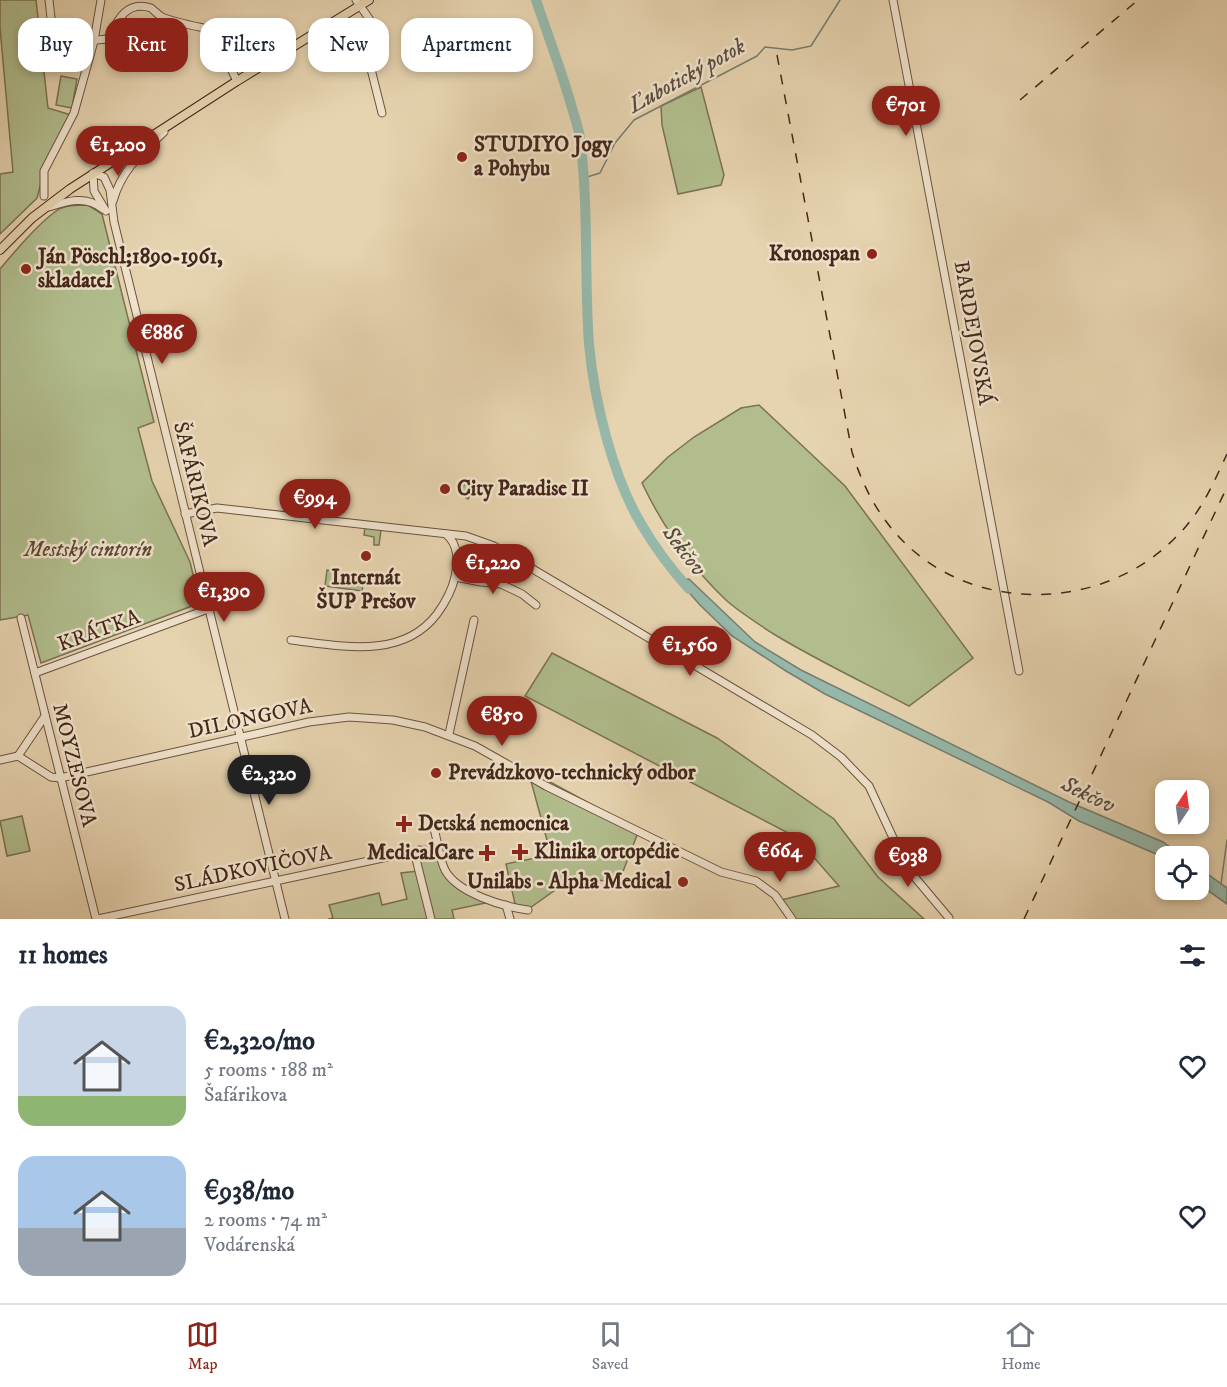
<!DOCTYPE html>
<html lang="en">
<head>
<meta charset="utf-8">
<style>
	:root { --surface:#fff; --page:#f6f6f7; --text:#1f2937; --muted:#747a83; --line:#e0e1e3; --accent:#8f2418 }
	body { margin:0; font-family:"IM FELL DW Pica",serif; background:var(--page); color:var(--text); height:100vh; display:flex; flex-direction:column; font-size:22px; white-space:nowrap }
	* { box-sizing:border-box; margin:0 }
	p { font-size:20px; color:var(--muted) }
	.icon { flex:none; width:33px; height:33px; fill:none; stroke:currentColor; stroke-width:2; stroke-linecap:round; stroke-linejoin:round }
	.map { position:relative; height:919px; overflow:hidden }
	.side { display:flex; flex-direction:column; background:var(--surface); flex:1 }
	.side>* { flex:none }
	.top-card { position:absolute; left:18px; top:18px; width:600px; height:54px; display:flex; gap:12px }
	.needle { width:39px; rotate:13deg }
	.controls { position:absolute; left:1155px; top:780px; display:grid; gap:12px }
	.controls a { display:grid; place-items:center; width:54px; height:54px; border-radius:12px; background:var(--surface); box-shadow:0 3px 9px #0003; font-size:30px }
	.price { position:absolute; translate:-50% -51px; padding:0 14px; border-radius:21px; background:var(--accent); color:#fff; font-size:20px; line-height:39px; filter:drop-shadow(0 2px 3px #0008) }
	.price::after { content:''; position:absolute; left:50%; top:36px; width:18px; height:14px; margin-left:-9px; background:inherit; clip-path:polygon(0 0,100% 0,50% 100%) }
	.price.active { background:#222; color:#fff }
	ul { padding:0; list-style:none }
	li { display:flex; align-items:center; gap:18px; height:150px; padding:0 18px }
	li span { display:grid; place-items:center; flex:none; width:168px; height:120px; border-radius:18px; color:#555 }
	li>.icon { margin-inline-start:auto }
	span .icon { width:72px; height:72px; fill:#fffc; stroke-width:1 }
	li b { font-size:26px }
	h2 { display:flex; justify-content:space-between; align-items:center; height:72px; padding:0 18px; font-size:26px }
	.tag { padding:0 21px; border-radius:18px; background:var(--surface); box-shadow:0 3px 9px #0003; font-size:21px; line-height:54px }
	.tag.active { background:var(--accent); color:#fff }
	.tab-bar { display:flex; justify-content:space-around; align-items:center; height:84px; border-top:2px solid var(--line); background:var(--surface); font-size:16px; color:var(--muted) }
	.tab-bar a { display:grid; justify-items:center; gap:3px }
	.tab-bar .active { color:var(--accent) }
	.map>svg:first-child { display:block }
	.green { fill:#b1bd8d; stroke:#7a7254; stroke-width:1.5 }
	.water { fill:#96b8aa; stroke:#757e71; stroke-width:1.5 }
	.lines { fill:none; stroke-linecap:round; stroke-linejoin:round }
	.stream { stroke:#757e71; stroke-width:1.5 }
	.river { stroke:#96b8aa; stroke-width:10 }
	.minor-tunnel { stroke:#c6b191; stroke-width:7; stroke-dasharray:7 3.5; stroke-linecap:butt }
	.minor-casing { stroke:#6c5240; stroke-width:9 }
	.major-casing { stroke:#44271b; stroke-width:10 }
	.minor { stroke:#efe2cb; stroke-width:7 }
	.major { stroke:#e6d3af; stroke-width:8 }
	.rail { stroke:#44271b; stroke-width:1.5; stroke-dasharray:10 10; stroke-linecap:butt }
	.poi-dot { fill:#8f2418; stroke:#efe2cb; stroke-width:2 }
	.labels { text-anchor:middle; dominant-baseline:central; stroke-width:5; stroke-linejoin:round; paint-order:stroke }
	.poi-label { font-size:21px; font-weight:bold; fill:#44271b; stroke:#efe2cb; text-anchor:start }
	.street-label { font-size:21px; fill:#44271b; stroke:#efe2cb }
	.park-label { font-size:21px; font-style:italic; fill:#5a4532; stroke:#efe2cb }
	.water-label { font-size:22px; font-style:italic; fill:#584b3f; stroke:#efe2cb }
</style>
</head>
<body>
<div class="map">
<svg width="1227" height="919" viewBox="0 0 1227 919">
	<rect width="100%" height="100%" fill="#e6d3af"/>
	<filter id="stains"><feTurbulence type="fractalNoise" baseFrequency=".00333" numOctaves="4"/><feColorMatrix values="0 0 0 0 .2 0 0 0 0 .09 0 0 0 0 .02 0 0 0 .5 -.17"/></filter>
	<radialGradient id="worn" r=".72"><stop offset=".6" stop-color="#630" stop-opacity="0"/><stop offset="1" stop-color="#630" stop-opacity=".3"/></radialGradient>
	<g class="green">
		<path d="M0 0H36L48 108 71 115 48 157 37 198 0 234V174L13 172 0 28Z"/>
		<path d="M61 76 77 79 72 108 56 105Z"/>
		<path d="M701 87 724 175 721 185 678 194 662 125 661 106Z"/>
		<path d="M88 205 102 214 154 422 138 428 152 481 190 562 200 603 41 663 28 615 0 620V269C16 250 36 226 56 211 64 205 77 205 88 205Z"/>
		<path d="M759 405 845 486 973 658 909 706C863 682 816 660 772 633 757 623 741 613 727 601 691 567 663 527 642 483L668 457 694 437 741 408Z"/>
		<path d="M468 480 477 487 468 499 458 493Z"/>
		<path d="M365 527 381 530 379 545H374V537L364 535Z"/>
		<path d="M327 570 364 576 362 591 325 586Z"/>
		<path d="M552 653 717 738 834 819 878 877 924 919H795L781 900 839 886 796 837 525 696Z"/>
		<path d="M528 770 639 830 622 874 617 882 587 879 561 886 527 910 516 908 506 864 551 855Z"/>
		<path d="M22 816 30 851 7 856 0 821Z"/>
		<path d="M439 846 453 881 495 901 452 910 454 919H328L333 918 329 905 379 893 382 905 407 899 401 873 418 871 414 851Z"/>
	</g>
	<g class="water">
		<path d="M689 579 755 642 801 670 1069 802 1163 842 1182 856H1166L1165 861 1156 854 1079 821 1048 802 825 694 786 671 732 636 700 605 678 580Z"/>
		<path d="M1199 868 1227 888V904L1199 884Z"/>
	</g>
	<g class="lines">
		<g class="stream">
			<path d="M584 178 600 173 615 143 634 120 757 56 765 47 792 50 811 46 840 0"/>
			<path d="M1221 884 1227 840"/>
		</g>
		<path class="river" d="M536 0C548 36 562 72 572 108 575 118 579 129 580 139 589 207 584 276 589 344 594 400 613 479 643 527 656 549 672 570 689 589"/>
		<path class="minor-tunnel" d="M423 849 433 847"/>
		<defs>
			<g id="minor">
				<path d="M49 0 53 36 62 43 108 39C117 21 126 0 151 8 155 11 158 15 162 17 178 24 202 27 218 31L230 67 237 81"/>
				<path d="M356 0 382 37 371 69 382 113"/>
				<path d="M893 0 1019 671"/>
				<path d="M44 196V171L74 113 94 41 101 0"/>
				<path d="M113 201C122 169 141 154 164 132"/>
				<path d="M49 207C67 201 86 195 103 209"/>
				<path d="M106 211 94 191 93 173 104 177 110 190 114 222 285 919"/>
				<path d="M185 514 217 508 466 536 494 546 812 735 841 757 869 786 907 868 949 918"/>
				<path d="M455 577 481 582 501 584 522 594 536 605"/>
				<path d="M21 618 96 919"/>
				<path d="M291 640C341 646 402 660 437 614 445 603 452 590 455 577 458 561 459 545 446 534"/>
				<path d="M35 673 208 609"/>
				<path d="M449 734 474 620"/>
				<path d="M18 756 51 777 60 778 309 722 349 717 393 720 425 727 475 746 546 786 721 872 756 881 775 895 792 919"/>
				<path d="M18 756 45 716"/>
				<path d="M0 760 18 756"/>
				<path d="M434 829C438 842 439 858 445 870 457 893 504 907 528 910"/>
				<path d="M414 851 431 919"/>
				<path d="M506 905 510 919"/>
				<path d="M98 919 420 850"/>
			</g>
			<path id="major" d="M0 250 32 218 70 189 237 81 369 0"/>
		</defs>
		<use href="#minor" class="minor-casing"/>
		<use href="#major" class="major-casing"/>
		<use href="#minor" class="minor"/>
		<use href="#major" class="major"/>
		<g class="rail">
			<path d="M777 55 852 452C865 494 886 530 921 557 996 614 1109 605 1175 538 1201 513 1212 486 1227 454"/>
			<path d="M1020 100 1138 0"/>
			<path d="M1024 919 1227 487"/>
		</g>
	</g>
	<g class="poi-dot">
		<circle cx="462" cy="157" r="6"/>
		<circle cx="872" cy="254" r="6"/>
		<circle cx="26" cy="269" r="6"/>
		<circle cx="445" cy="489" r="6"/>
		<circle cx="366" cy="556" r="6"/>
		<circle cx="436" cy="773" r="6"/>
		<path d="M401 815h6v6h6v6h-6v6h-6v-6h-6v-6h6z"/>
		<path d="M517 843h6v6h6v6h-6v6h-6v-6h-6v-6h6z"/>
		<path d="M484 844h6v6h6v6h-6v6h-6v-6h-6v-6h6z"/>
		<circle cx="683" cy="882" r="6"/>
	</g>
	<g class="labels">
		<g class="poi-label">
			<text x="474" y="145">STUDIYO Jogy<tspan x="474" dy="24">a Pohybu</tspan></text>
			<text x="860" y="254" text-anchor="end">Kronospan</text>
			<text x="38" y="257">Ján Pöschl;1890-1961,<tspan x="38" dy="24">skladateľ</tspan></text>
			<text x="457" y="489">City Paradise II</text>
			<text x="366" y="578" text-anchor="middle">Internát<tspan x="366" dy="24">ŠUP Prešov</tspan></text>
			<text x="448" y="773">Prevádzkovo‑technický odbor</text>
			<text x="418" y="824">Detská nemocnica</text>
			<text x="534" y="852">Klinika ortopédie</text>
			<text x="474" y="853" text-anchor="end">MedicalCare</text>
			<text x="671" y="882" text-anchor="end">Unilabs - Alpha Medical</text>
		</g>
		<g class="street-label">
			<text transform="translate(973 333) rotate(80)">BARDEJOVSKÁ</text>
			<text transform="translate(195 484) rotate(76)">ŠAFÁRIKOVA</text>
			<text transform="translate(99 631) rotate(-20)">KRÁTKA</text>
			<text transform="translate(250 719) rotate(-12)">DILONGOVA</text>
			<text transform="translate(74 765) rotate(76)">MOYZESOVA</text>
			<text transform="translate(253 869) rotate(-12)">SLÁDKOVIČOVA</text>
		</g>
		<g class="park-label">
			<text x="88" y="550">Mestský cintorín</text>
		</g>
		<g class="water-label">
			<text transform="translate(687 76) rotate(-29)">Ľubotický potok</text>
			<text transform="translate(684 551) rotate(53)">Sekčov</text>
			<text transform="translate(1088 795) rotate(26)">Sekčov</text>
		</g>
	</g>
	<rect width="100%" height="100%" filter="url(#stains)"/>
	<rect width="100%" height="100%" fill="url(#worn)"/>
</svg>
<div class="controls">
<a><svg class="needle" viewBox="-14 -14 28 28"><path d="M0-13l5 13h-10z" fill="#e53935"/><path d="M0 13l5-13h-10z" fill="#747a83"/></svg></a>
<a><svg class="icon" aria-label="locate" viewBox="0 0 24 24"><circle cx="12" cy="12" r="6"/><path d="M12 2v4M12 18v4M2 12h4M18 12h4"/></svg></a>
</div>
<b class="price" style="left:906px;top:137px">€701</b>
<b class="price" style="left:118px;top:177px">€1,200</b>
<b class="price" style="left:162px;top:365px">€886</b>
<b class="price" style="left:315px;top:530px">€994</b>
<b class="price" style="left:493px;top:595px">€1,220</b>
<b class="price" style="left:224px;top:623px">€1,390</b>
<b class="price" style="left:690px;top:677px">€1,560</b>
<b class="price" style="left:502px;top:747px">€850</b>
<b class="price active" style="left:269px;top:806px">€2,320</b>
<b class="price" style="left:780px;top:883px">€664</b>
<b class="price" style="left:908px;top:888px">€938</b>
<div class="top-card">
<a class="tag">Buy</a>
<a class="tag active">Rent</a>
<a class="tag">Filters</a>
<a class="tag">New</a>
<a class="tag">Apartment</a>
</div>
</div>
<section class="side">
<h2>11 homes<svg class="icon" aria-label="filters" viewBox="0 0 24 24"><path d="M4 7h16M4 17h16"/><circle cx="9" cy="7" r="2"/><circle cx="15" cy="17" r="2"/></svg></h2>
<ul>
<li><span style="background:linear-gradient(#c9d6e8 75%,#8fb573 0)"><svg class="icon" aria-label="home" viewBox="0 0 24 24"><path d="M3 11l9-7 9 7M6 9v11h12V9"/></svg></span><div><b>€2,320/mo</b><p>5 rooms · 188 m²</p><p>Šafárikova</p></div><svg class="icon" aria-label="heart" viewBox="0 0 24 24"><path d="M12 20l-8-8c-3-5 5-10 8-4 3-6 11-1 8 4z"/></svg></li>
<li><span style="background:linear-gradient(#a9c7e8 60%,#9aa5b1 0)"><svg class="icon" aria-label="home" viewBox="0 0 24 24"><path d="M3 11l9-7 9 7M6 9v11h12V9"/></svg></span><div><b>€938/mo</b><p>2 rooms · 74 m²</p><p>Vodárenská</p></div><svg class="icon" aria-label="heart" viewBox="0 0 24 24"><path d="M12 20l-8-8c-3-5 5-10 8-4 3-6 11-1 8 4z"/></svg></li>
</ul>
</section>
<nav class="tab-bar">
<a class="active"><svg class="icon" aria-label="map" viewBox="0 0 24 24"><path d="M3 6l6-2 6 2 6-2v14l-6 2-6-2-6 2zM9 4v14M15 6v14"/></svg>Map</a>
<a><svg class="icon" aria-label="saved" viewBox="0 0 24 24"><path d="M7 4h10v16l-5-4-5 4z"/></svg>Saved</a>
<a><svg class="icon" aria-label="home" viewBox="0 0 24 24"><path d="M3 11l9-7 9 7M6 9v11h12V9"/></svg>Home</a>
</nav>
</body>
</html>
